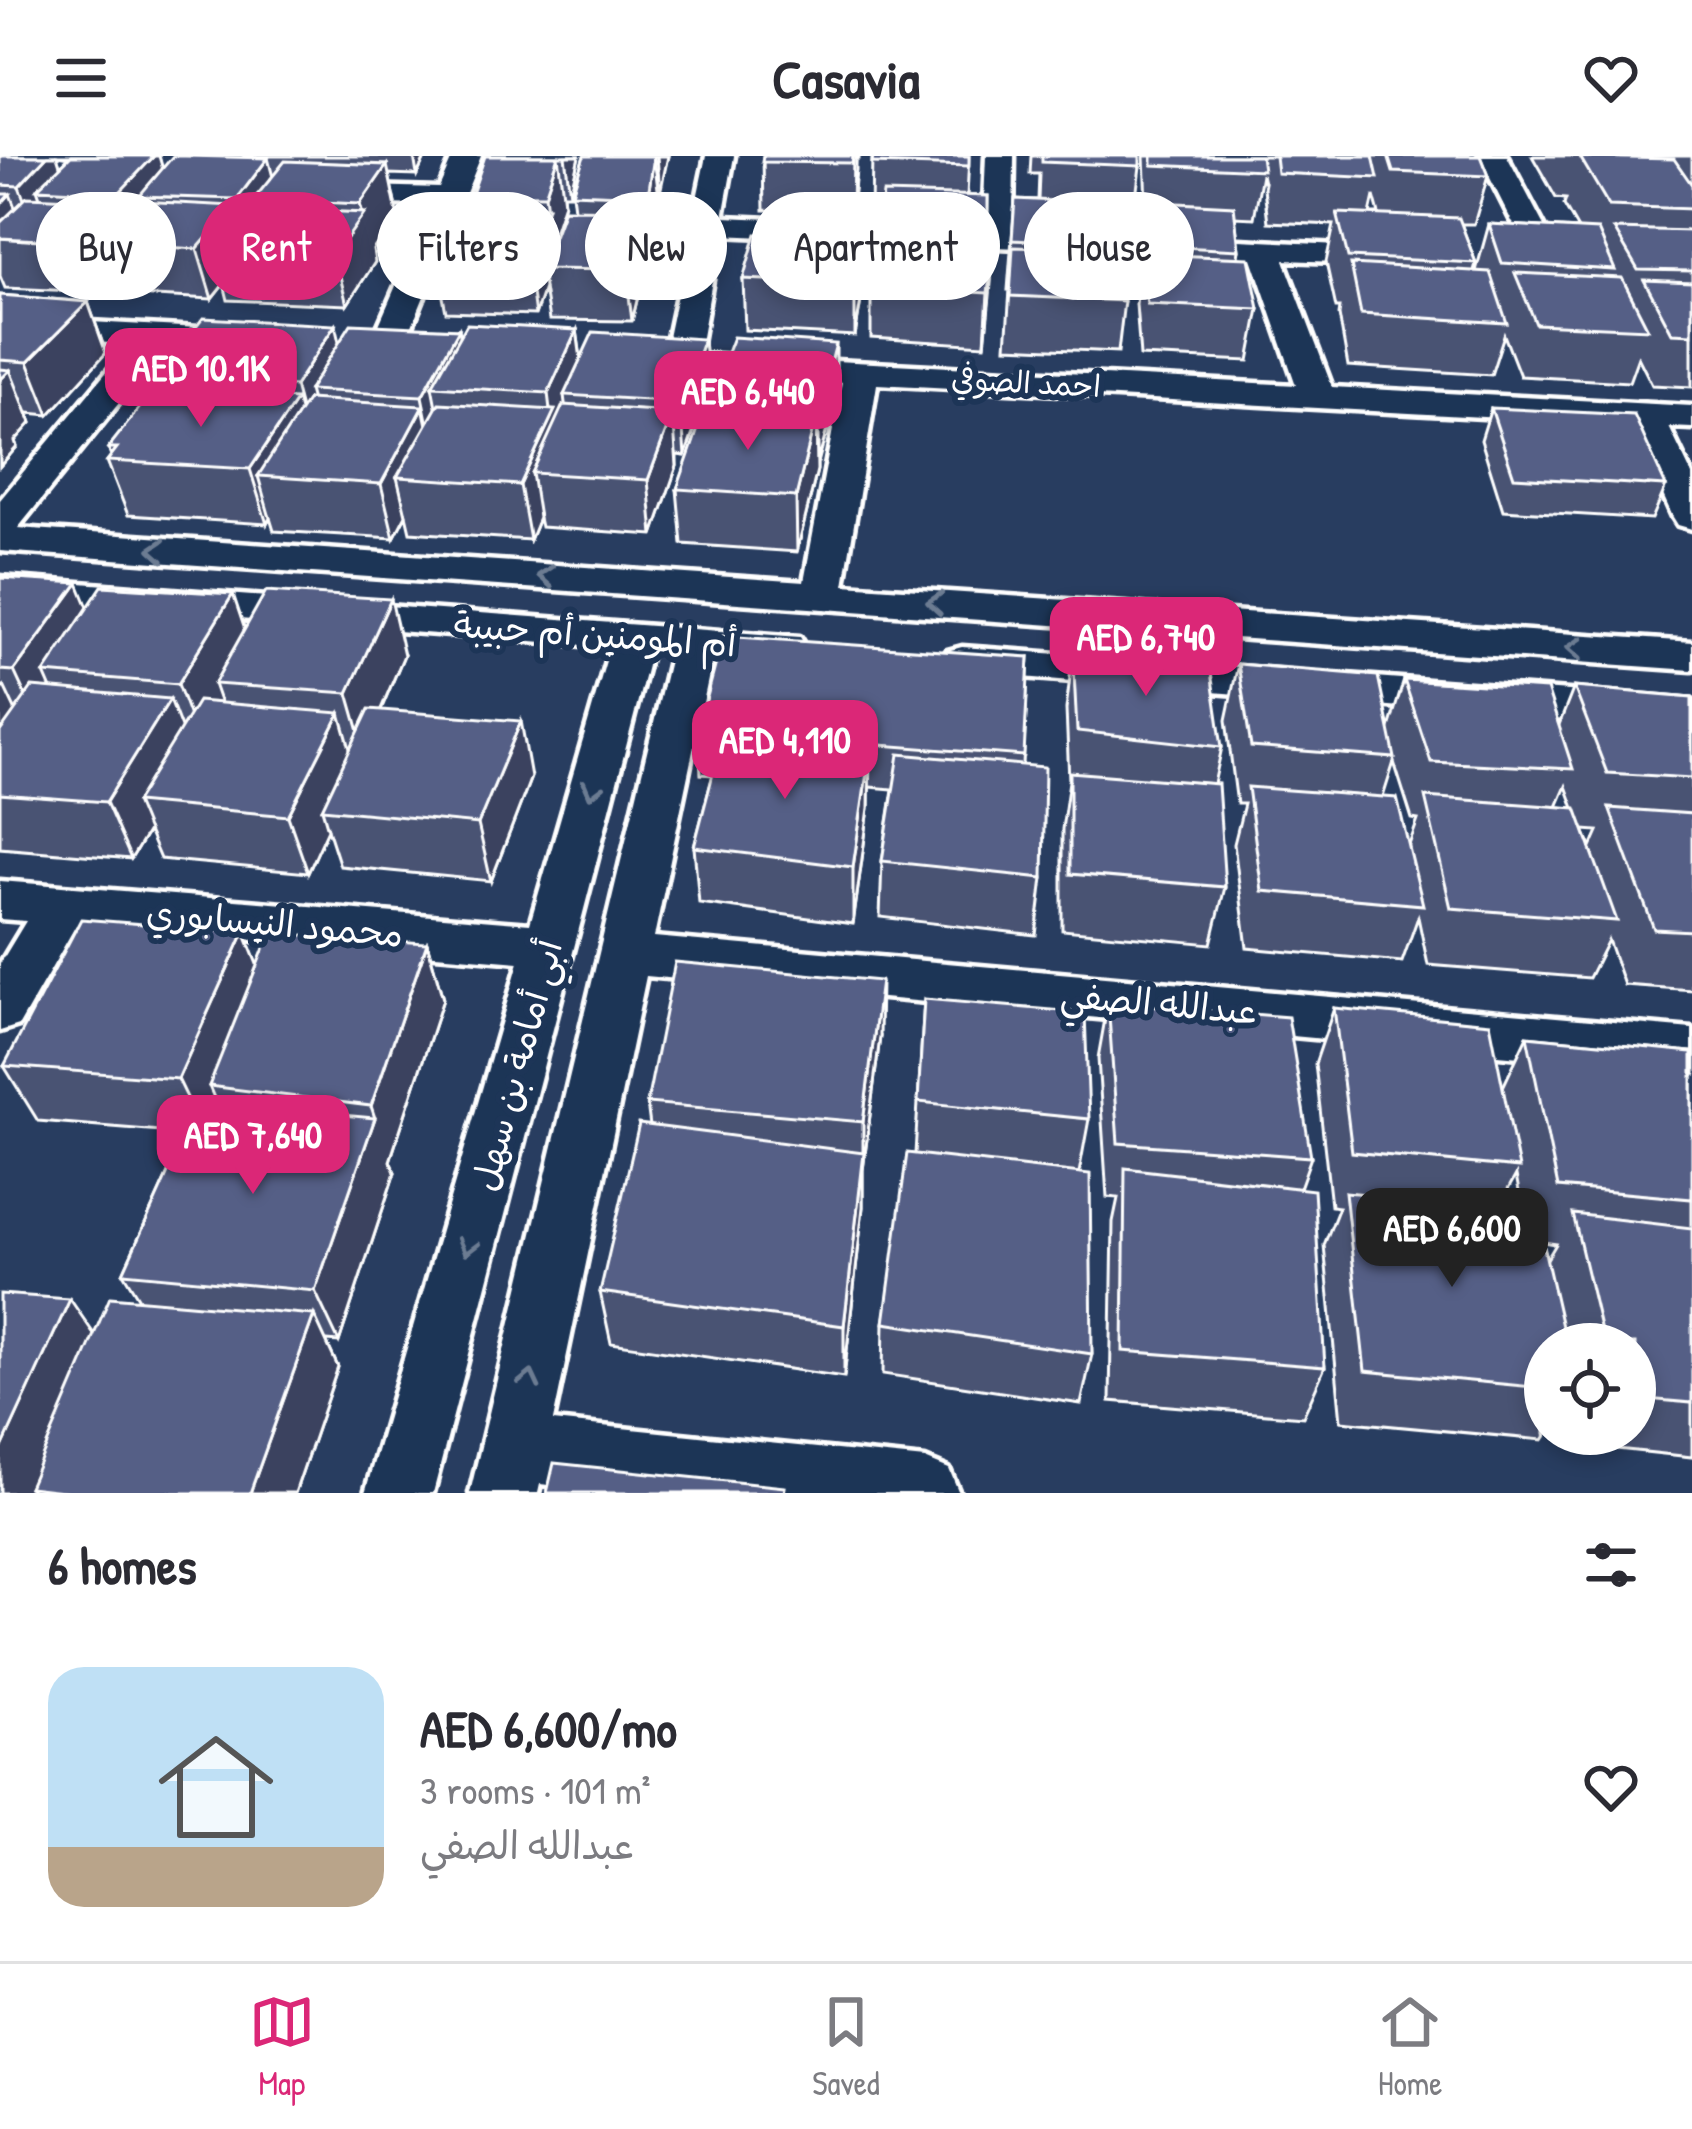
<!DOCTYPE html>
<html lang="en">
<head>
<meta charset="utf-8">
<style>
	:root { --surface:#fff; --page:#f7f7f7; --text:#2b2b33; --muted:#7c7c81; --line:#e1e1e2; --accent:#db2777 }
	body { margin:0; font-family:"Patrick Hand","Playpen Sans Arabic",sans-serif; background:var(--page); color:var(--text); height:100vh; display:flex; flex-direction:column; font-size:45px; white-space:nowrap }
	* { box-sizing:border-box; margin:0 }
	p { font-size:39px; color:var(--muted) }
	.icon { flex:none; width:66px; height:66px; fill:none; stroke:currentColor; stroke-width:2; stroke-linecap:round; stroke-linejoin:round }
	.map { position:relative; height:1337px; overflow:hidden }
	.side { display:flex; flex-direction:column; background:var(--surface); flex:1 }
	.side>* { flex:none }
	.guide { position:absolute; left:36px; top:36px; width:1620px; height:108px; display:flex; gap:24px }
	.buttons { position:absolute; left:1524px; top:1167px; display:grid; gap:24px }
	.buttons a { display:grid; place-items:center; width:132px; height:132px; border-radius:50%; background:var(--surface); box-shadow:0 6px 18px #0003; font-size:60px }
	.price { position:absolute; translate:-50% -102px; padding:0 27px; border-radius:24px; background:var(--accent); color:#fff; font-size:39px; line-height:78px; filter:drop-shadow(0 3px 6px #0008) }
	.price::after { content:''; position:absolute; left:50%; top:72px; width:36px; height:27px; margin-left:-18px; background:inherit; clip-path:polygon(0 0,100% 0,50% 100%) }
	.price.active { background:#222; color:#fff }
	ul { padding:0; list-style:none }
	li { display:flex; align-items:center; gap:36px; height:300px; padding:0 48px }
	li+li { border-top:3px solid var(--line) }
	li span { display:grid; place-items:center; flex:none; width:336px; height:240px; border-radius:36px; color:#555 }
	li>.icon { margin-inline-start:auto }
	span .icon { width:144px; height:144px; fill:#fffc; stroke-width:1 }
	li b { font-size:51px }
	h2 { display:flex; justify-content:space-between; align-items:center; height:144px; padding:0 48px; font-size:51px }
	.pill { padding:0 42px; border-radius:54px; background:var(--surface); box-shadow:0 6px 18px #0003; font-size:42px; line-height:108px }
	.pill.active { background:var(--accent); color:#fff }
	header { display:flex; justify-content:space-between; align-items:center; height:156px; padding:0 48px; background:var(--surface); font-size:54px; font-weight:700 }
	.tabs { display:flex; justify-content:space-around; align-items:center; height:168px; border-top:3px solid var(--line); background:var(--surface); font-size:33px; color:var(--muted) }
	.tabs a { display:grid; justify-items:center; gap:6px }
	.tabs .active { color:var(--accent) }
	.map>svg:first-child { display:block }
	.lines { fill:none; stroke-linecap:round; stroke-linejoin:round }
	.minor-casing { stroke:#fff; stroke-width:9 }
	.minor { fill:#1d3557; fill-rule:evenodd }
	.wall { fill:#485273; stroke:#fff; stroke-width:3; fill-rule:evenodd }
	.shaded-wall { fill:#3b425e; stroke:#fff; stroke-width:3 }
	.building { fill:#545f86; stroke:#fff; stroke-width:3 }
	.oneway { stroke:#6c7c92 }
	.labels { text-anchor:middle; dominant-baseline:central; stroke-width:12; stroke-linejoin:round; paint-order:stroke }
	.far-street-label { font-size:30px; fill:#fff; stroke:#1d3557 }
	.street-label { font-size:36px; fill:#fff; stroke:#1d3557 }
</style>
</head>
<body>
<header><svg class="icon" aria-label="menu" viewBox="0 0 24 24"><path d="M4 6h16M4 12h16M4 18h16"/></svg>Casavia<svg class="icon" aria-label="heart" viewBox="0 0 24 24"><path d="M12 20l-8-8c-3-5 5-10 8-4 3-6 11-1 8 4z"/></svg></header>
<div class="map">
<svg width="1692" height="1337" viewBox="0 0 1692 1337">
	<rect width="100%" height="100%" fill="#283d60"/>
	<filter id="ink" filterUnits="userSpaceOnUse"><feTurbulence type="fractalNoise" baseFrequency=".00833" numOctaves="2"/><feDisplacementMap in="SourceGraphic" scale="24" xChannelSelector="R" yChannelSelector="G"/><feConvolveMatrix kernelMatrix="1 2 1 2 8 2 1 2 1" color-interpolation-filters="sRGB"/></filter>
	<g filter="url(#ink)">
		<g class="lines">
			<defs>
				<g id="minor">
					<path d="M453 0H481L403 192 398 199H374L369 192 431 49 329 47 314 38 329 29 439 32Z"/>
					<path d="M706 0H734L723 61 983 72 986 0H1014L1013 73 1402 92 1407 99 1391 108 1284 104 1332 231 1692 250V272L1669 271 1692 319V373L1678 369 1673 361 1632 269 877 228 844 429 1692 486V514L0 395V344L130 188 0 181V161L253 175 270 185 253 195 165 190 18 372 804 426 842 226 640 215 628 212 623 205 628 198 665 196ZM720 79 1252 102 1296 229 699 198Z"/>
					<path d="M1479 0H1507L1563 106 1558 113H1536Z"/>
					<path d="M0 421 800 481 806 491 800 501 785 504 713 499 654 781 1692 873V917L646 820 553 1265 925 1303 949 1313 959 1337H619L540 1328 538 1337H470L671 496 651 494 433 1337H365L519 806 76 769 19 869 0 875V808L26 765 0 763V725L530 768 610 491 0 445Z"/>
					<path d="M962 491 1692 544V574L947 515 940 505 947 495Z"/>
				</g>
			</defs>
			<use href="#minor" class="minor-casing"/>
			<use href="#minor" class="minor"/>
		</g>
		<g class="wall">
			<path d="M0 0H159L162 13 245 2 244 0H426L417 19 389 18 397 57 373 94 375 106 347 149 228 144 224 128 212 143 116 138 111 124 100 136 5 132 0 120ZM57 0 69 2 60 10Z"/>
			<path d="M485 0H579L570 38H563L564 47 556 75 574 53 572 37 584 0H668L659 36 653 89H645L647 103 632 165 549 164 544 132 535 159 446 156 436 105 474 50 472 38Z"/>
			<path d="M763 0H859V3H856L852 56 764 54Z"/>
			<path d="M872 0H969L967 40H988L987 89 994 90 985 189 871 182V131L878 103 881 56H871Z"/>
			<path d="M1031 0H1140V10L1134 58 1117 57V95L1124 145 1118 196 1006 191 1010 134H1008L1015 43 1038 44 1039 18H1030Z"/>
			<path d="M1144 0H1480L1488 20 1474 68H1461L1476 107 1474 115H1476L1489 68 1578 73 1564 49 1566 43 1556 42 1532 0H1692V231L1652 229 1638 201 1629 226 1520 220 1504 179 1491 219 1348 210 1339 159 1340 152H1336L1326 106 1334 69 1268 66 1264 32 1265 27H1264L1262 18 1254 62 1235 61 1239 94 1238 101 1259 153 1249 205 1140 200 1136 148 1137 139H1133V94L1139 45 1146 46ZM1374 40 1379 58H1370Z"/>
			<path d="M864 82 863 132 855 180 745 174 743 123Z"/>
			<path d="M0 139 88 146 106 197 49 259 28 257 31 267 15 285 17 291 0 310Z"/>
			<path d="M459 173 460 181 577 174 581 202 704 183 708 235 685 300 677 299V310L653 379 541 371 539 362 530 384 410 376 406 359 394 382 274 375 270 362 267 368 128 359 107 305 111 300 108 292 160 236 156 223 339 187Z"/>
			<path d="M836 240 817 307V314L797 396 682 388 677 333 708 253V246Z"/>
			<path d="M1491 252 1666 330 1652 363 1503 354 1481 284Z"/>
			<path d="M0 422 88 451 244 473 404 499 381 554 531 621 491 725 340 710 328 673 308 717 160 703 148 675 131 703 0 692Z"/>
			<path d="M1073 497 1222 591 1214 628 1225 731 1211 788 1062 774V673L1069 625 1066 553Z"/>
			<path d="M1029 501 1023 609 1043 722 1036 779 880 761 882 705 893 633 869 631V652L853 768 699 747 694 691 713 619 701 618 698 575Z"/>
			<path d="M1238 508 1389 572 1404 524 1559 569 1574 531 1692 541V834L1624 829 1608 784 1589 822 1428 809 1418 761 1402 806 1247 792 1234 688 1244 648H1237L1226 564ZM1394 606 1412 663 1418 664 1409 689 1383 641ZM1566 630 1574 652 1557 651ZM1584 674 1598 675 1591 691Z"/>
			<path d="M244 776 257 809 427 787 443 843 390 1005 395 1016 339 1186 326 1185 338 1211 295 1337H0L94 1178 139 1143 123 1117 186 977 38 965 4 910Z"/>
			<path d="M924 843 1089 963 1079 1017 1092 1198 1081 1248 883 1218 884 1167 915 998Z"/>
			<path d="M1108 846 1311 1001 1300 1032 1325 1211 1303 1261 1110 1245 1113 1066 1118 1042 1107 1041 1098 902Z"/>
			<path d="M1334 852 1503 931 1527 880 1692 896V1301L1580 1289 1577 1278H1635V1188H1545V1278H1547L1543 1284 1341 1265 1324 1089 1339 1051 1331 1050 1315 908ZM1516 1019 1522 1052 1499 1050ZM1543 1086 1556 1088 1547 1103Z"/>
			<path d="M880 881 863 1014V1051L844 1221 611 1187 600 1136 650 970 647 947Z"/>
		</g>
		<g class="shaded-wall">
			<path d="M47 0H57L68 34 37 33 48 65 37 78 19 30Z"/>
			<path d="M154 0H159L171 41 139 40 148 70 99 87 111 124 100 136 83 86 121 45 119 37Z"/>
			<path d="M414 0H426L417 19Z"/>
			<path d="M558 0 564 47 542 113 544 132 535 159 528 108 547 54 545 39Z"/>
			<path d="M565 0H579L570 38Z"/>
			<path d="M654 0 659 42 653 89 648 40Z"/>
			<path d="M657 0H668L660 37Z"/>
			<path d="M853 0H856V14L852 56Z"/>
			<path d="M268 2 279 44 254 43 262 76 251 92 237 43Z"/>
			<path d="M387 9 397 57 373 94 375 106 347 149 335 99 363 59 360 48Z"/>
			<path d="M10 38 27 84 0 82V49Z"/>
			<path d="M234 50 246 95 214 93 224 128 212 143 197 93Z"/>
			<path d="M642 54 647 103 632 165 626 114Z"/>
			<path d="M864 82 863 132 855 180V128Z"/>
			<path d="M994 90 990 140 985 189 988 137Z"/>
			<path d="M88 146 106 197 49 259 28 206Z"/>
			<path d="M335 169 347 221 309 234 318 268 309 283 295 230Z"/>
			<path d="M459 173 468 225 432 230 441 277 433 293 422 240Z"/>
			<path d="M577 174 584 226 564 239 567 264 532 317 539 362 530 384 520 329 551 262 548 237Z"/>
			<path d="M704 183 708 235 685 300 681 246Z"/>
			<path d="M836 188V240L818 307V254Z"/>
			<path d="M10 214 31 267 15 285 17 291 0 310V224Z"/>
			<path d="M297 243 311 296 258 320 270 362 267 368 250 313Z"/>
			<path d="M423 250 434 304 397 321 406 359 394 382 381 328Z"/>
			<path d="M673 256 677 310 653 379 648 324Z"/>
			<path d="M816 260 817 314 797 396 796 341Z"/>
			<path d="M78 427 101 483 44 517 57 547 40 571 14 515Z"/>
			<path d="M233 438 252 495 214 528 221 548 199 585 178 528Z"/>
			<path d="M391 443 404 499 364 593 348 537Z"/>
			<path d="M4 530 31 587 0 632V535Z"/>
			<path d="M170 543 192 600 136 646 148 675 131 703 106 646Z"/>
			<path d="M340 557 356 614 322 653 328 673 308 717 288 660Z"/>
			<path d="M521 565 531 621 491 725 478 668Z"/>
			<path d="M870 596 869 652 853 768V711Z"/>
			<path d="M244 776 267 833 209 930 217 949 205 979 178 923Z"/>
			<path d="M427 787 443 843 390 1005 395 1016 339 1186 315 1135 375 962 371 950Z"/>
			<path d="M881 825 880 881 863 1014V1051L844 1221V1170L863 1004V966Z"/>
			<path d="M70 1143 105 1194 29 1331 34 1337H0V1296Z"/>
			<path d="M314 1159 338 1211 295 1337H250Z"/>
		</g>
		<g class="building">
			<path d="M0 0H47L19 30 0 29Z"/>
			<path d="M71 0H154L119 37 37 33Z"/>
			<path d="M173 0H185L268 2 237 43 139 40Z"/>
			<path d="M485 0H558L545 39 472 38Z"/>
			<path d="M584 0H654L648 40 572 37Z"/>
			<path d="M763 0H853L852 7 762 6Z"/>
			<path d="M873 0H969V10L872 7Z"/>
			<path d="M1042 0H1140V10L1042 6Z"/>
			<path d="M1152 0H1261L1263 14 1152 9Z"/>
			<path d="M1275 0H1373L1378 22 1277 17Z"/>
			<path d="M1388 0H1480L1488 20 1393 16Z"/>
			<path d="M1580 1 1674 3 1692 29V53L1609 50Z"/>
			<path d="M285 5 387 9 360 48 254 43Z"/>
			<path d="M883 37 988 40V81L878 78Z"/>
			<path d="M0 38H10L0 49Z"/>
			<path d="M27 41 122 45 83 86 0 82V67Z"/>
			<path d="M1015 43 1117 48V89L1012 84Z"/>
			<path d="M140 45 234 50 197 93 99 87Z"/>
			<path d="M1139 45 1234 50 1239 94 1140 89Z"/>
			<path d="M462 49 548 51 528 108 436 105Z"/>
			<path d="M248 52 365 57 335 99 214 93Z"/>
			<path d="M564 53 642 54 626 114 542 113Z"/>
			<path d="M1337 57 1459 62 1476 107 1348 101Z"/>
			<path d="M1489 68 1598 74 1615 114 1502 107Z"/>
			<path d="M1614 73 1692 75V115L1638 114Z"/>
			<path d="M756 78 864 82 855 128 743 123Z"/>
			<path d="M882 84 994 90 988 137 871 131Z"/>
			<path d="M1013 91 1122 95 1124 145 1010 140Z"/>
			<path d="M1142 98 1249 102 1259 153 1147 148Z"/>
			<path d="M1351 108 1490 116 1507 167 1361 158Z"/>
			<path d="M1515 117 1622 122 1648 173 1536 168Z"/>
			<path d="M1644 124 1692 126V178L1672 177Z"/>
			<path d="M0 139 88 146 28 206 0 204Z"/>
			<path d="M203 162 335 169 295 230 156 223Z"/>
			<path d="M351 168 459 173 422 240 309 234Z"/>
			<path d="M467 168 577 174 548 237 432 230Z"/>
			<path d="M593 176 704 183 681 246 564 239Z"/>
			<path d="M733 181 836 188 818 254 708 246Z"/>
			<path d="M0 213 10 214 0 224Z"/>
			<path d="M161 235 297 243 250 313 107 305 117 292H108L144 246H152Z"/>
			<path d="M308 243 423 250 381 328 258 320Z"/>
			<path d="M439 247 555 254 520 329 397 321Z"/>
			<path d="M563 249 673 256 648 324 532 317Z"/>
			<path d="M1491 252 1634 259 1666 330 1514 321Z"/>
			<path d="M705 253 816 260 796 341 677 333Z"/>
			<path d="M0 422 78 427 14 515 0 514Z"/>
			<path d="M102 430 233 438 178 528 44 517Z"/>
			<path d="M266 435 391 443 348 537 214 528Z"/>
			<path d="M723 480 1029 501 1024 600 698 575Z"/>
			<path d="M1073 497 1210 509 1222 591 1077 575Z"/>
			<path d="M1238 508 1378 520 1395 602 1251 591Z"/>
			<path d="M1404 524 1547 533 1573 613 1431 606Z"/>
			<path d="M32 531 170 543 106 646 0 638V576Z"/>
			<path d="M1574 531 1692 541V622L1607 617Z"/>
			<path d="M198 545 340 557 288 660 136 646Z"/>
			<path d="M369 553 521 565 478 668 322 653Z"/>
			<path d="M722 583 870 596 853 711 694 691Z"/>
			<path d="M899 598 1045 611 1043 722 882 705Z"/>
			<path d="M1070 616 1218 628 1225 731 1070 718Z"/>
			<path d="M1248 631 1397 642 1423 749 1262 735Z"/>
			<path d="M1425 641 1576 652 1617 765 1451 752Z"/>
			<path d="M1609 652 1692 658V775L1654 773Z"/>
			<path d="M81 763 244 776 178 923 4 910Z"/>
			<path d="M270 777 427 787 371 950 209 930Z"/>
			<path d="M675 806 881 825 863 966 647 947Z"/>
			<path d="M924 843 1085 857 1089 963 918 946Z"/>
			<path d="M1108 846 1288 861 1311 1001 1118 987Z"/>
			<path d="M1334 852 1490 867 1519 1012 1352 996Z"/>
			<path d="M1527 880 1692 896V1043L1558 1031Z"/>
			<path d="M200 946 375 962 315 1135 123 1117Z"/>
			<path d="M639 968 864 997 844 1170 600 1136Z"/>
			<path d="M907 997 1090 1018 1092 1198 884 1167Z"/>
			<path d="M1125 1012 1314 1034 1325 1211 1123 1195Z"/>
			<path d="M1345 1036 1535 1053 1566 1188H1545V1232L1365 1215Z"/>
			<path d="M1573 1058 1692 1072V1247L1635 1242V1188H1604Z"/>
			<path d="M0 1138 70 1143 0 1296Z"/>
			<path d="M110 1141 314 1159 250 1337H80L29 1331Z"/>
			<path d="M554 1307 785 1331 784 1337H547Z"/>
		</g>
		<defs><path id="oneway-chevron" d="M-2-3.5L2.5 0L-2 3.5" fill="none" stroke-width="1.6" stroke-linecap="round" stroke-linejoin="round" transform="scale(3)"/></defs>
		<g class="oneway">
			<use href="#oneway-chevron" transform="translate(157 394) rotate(-176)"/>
			<use href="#oneway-chevron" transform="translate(546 420) rotate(-176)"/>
			<use href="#oneway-chevron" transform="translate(935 447) rotate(-176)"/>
			<use href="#oneway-chevron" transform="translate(1575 492) rotate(-176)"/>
			<use href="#oneway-chevron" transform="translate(592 634) rotate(105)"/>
			<use href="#oneway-chevron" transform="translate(467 1091) rotate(105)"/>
			<use href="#oneway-chevron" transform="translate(530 1223) rotate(-77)"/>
		</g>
	</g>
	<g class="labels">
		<g class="far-street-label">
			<text transform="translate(1026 226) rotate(3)">احمد الصوفي</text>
		</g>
		<g class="street-label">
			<text transform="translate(595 477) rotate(4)">أم المومنين أم حبيبة</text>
			<text transform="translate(275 766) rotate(5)">محمود النيسابوري</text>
			<text transform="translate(1159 846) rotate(5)">عبدالله الصفي</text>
			<text transform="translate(516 909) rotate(-75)">أبي أمامة بن سهل</text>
		</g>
	</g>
</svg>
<div class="buttons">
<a><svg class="icon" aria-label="locate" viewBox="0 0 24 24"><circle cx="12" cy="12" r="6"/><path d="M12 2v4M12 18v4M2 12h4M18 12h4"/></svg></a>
</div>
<b class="price" style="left:201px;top:274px">AED 10.1K</b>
<b class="price" style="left:748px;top:297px">AED 6,440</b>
<b class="price" style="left:1146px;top:543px">AED 6,740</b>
<b class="price" style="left:785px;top:646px">AED 4,110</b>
<b class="price" style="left:253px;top:1041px">AED 7,640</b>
<b class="price active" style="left:1452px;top:1134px">AED 6,600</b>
<div class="guide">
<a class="pill">Buy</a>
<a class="pill active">Rent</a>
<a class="pill">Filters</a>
<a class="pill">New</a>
<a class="pill">Apartment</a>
<a class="pill">House</a>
</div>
</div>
<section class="side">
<h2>6 homes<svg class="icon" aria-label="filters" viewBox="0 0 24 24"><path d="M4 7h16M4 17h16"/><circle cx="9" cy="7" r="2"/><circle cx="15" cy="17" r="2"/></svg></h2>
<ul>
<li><span style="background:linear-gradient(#bfe0f5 75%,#b9a48a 0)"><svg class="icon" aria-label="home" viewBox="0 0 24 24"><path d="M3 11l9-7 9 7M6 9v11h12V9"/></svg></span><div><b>AED 6,600/mo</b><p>3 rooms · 101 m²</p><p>عبدالله الصفي</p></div><svg class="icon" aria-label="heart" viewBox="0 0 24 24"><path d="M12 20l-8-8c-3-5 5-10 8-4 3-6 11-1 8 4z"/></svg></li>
</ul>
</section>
<nav class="tabs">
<a class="active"><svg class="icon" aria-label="map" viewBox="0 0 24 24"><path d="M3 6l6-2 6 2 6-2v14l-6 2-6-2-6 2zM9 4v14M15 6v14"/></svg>Map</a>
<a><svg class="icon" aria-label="saved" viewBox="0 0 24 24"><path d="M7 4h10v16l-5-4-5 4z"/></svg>Saved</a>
<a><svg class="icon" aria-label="home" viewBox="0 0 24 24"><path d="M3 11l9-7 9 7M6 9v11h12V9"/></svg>Home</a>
</nav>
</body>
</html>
